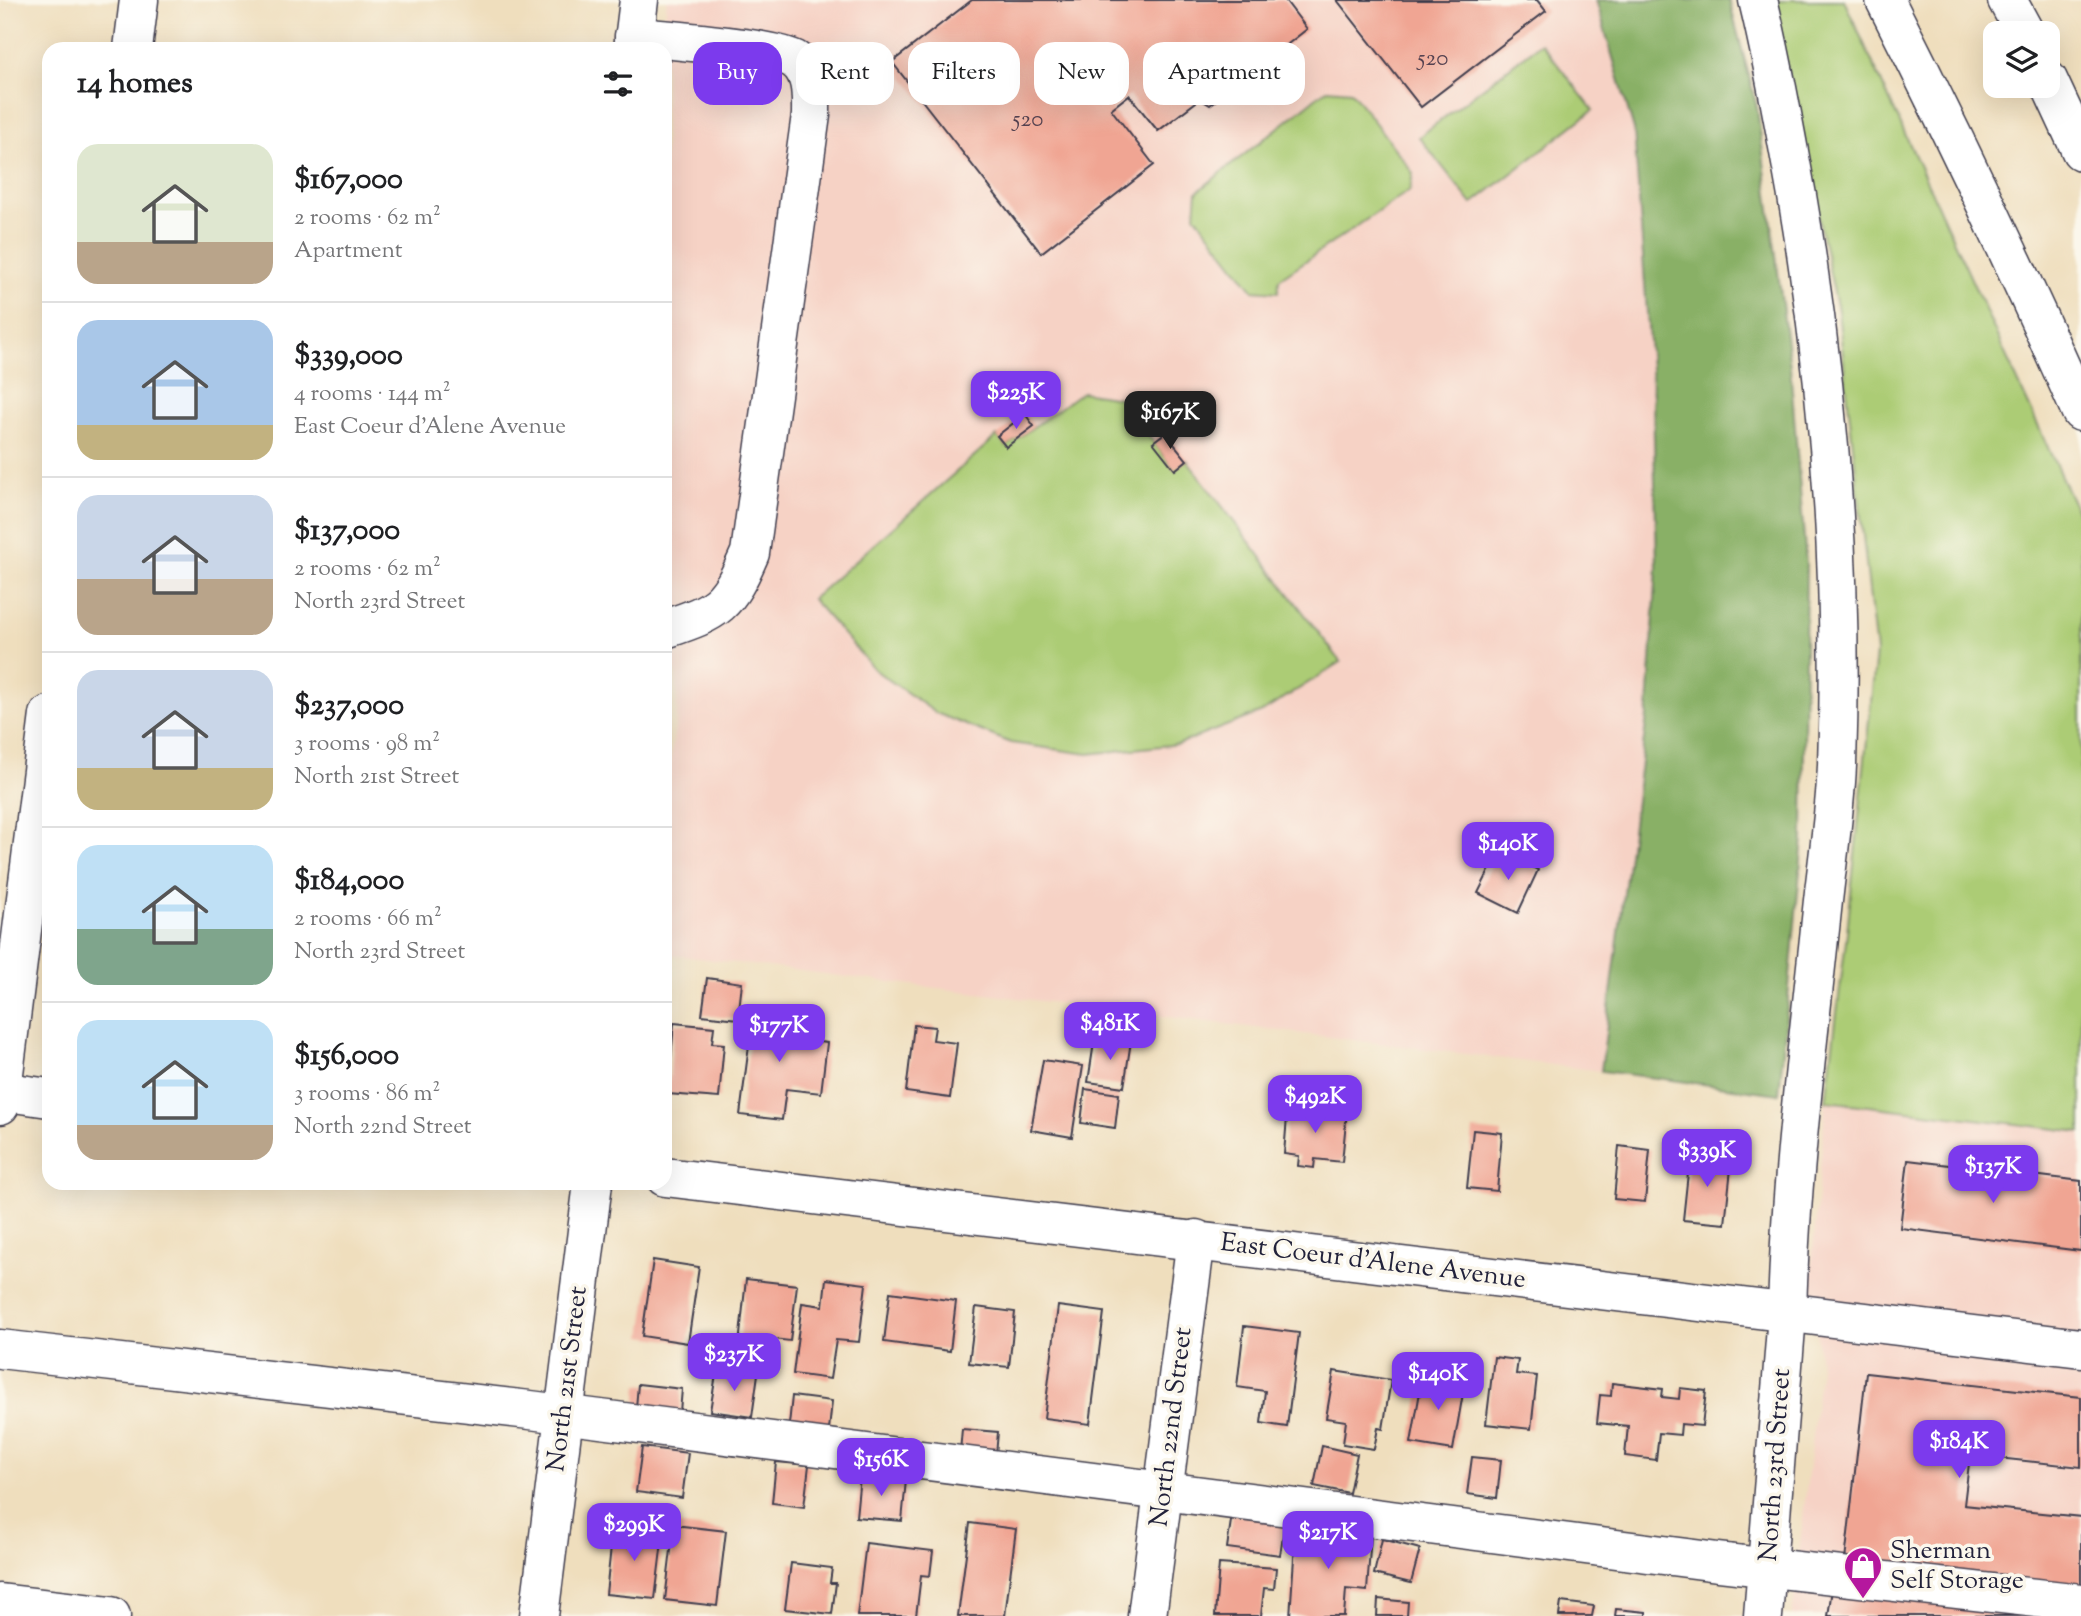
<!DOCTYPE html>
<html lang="en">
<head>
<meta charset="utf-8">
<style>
	:root { --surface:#fff; --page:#f2f2f2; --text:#202124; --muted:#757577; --line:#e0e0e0; --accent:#7c3aed }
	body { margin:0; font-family:"Sorts Mill Goudy",serif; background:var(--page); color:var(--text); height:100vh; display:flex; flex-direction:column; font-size:26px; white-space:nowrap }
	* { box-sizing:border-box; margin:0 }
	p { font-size:23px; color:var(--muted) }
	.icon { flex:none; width:38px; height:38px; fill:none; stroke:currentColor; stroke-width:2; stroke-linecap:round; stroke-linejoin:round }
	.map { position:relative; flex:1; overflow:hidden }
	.panel { position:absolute; left:42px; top:42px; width:630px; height:1148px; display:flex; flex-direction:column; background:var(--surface); border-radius:21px; box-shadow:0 7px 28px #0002 }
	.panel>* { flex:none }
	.hud { position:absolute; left:693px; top:42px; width:665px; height:63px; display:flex; gap:14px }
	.fabs { position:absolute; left:1983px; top:21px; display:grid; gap:14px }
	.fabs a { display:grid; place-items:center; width:77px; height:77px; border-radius:14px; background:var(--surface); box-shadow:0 7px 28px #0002; font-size:35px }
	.price { position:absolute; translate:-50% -60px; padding:0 16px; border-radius:14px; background:var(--accent); color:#fff; font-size:23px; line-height:46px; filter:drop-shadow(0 2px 4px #0008) }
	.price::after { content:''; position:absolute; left:50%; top:42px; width:21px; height:16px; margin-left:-10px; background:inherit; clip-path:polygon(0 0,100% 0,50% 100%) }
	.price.current { background:#222; color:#fff }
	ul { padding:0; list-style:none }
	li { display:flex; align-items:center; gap:21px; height:175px; padding:0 35px }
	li+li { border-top:2px solid var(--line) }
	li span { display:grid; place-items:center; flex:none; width:196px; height:140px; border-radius:21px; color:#555 }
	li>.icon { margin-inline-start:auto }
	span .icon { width:84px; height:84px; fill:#fffc; stroke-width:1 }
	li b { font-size:30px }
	h2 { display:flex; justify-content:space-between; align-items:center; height:84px; padding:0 35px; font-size:30px }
	.pill { padding:0 24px; border-radius:21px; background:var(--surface); box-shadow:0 7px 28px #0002; font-size:24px; line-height:63px }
	.pill.current { background:var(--accent); color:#fff }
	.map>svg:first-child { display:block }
	.built { fill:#f6d2c5 }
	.green { fill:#accc74; stroke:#677758; stroke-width:2 }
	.forest { fill:#89b066; stroke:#566950; stroke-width:2 }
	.building { fill:#f0a593 }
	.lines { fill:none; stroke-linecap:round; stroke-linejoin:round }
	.minor-casing { stroke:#413e4e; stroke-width:41 }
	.major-casing { stroke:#413e4e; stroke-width:41 }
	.highway-casing { stroke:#413e4e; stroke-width:41 }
	.minor { stroke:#fff; stroke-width:38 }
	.major { stroke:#fff; stroke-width:38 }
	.highway { stroke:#fff; stroke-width:38 }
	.labels { text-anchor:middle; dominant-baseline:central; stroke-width:7; stroke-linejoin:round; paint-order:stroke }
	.number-label { font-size:23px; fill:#564351 }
	.street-label { font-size:26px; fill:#22223b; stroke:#fbf7ec }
	.poi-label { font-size:26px; fill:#22223b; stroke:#fbf7ec; text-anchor:start }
</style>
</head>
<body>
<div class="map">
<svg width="2081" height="1616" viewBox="0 0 2081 1616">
	<rect width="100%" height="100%" fill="#fbf7ec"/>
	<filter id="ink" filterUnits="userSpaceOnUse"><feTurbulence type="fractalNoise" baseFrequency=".0143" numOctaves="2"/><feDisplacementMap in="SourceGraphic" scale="14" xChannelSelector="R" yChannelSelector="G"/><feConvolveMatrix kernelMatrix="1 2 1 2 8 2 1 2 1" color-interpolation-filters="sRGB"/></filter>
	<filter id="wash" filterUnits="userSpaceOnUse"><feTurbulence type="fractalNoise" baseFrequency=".00686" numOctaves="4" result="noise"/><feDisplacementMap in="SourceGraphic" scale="28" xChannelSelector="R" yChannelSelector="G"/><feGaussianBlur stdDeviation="1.57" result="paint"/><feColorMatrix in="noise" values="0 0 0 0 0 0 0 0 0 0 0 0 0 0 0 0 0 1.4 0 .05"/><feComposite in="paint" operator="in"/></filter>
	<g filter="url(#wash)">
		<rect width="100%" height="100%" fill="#efdebd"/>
		<g class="built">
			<path d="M667 0H1596L1634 130 1653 397 1657 567 1648 708 1601 1071 665 954V808L677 710 676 673 665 637V49H661Z"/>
			<path d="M1826 1101 2081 1132V1616H1792L1820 1367 1811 1274Z"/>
		</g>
		<g class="green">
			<path d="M1772 0H1844L2081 520V1132L1826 1101 1847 932 1876 653 1838 311Z"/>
			<path d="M1541 43 1593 110 1472 204 1419 137Z"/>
			<path d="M1327 89 1351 91 1413 173 1410 190 1279 279 1278 292 1253 290 1195 215 1197 192Z"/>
			<path d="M1082 392 1119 398 1174 469 1187 460 1341 662 1262 712 1179 744 1088 754 1011 743 936 713 875 670 812 599 997 436 1006 447Z"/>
		</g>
		<path class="forest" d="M1596 0H1729L1757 107 1790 366 1806 563 1803 838 1779 1094 1601 1071 1648 708 1657 567 1653 397 1634 130Z"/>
		<g id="blocks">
			<g class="building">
				<path d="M972 0H1285L1307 29 1210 105 1200 99 1158 131 1129 95 1111 109 1154 165 1041 253 892 62Z"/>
				<path d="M1337 0H1537L1546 11 1421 107Z"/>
				<path d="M1025 414 1034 426 1006 447 997 436Z"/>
				<path d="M1165 433 1187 460 1175 470 1153 442Z"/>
				<path d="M1499 851 1538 870 1518 913 1478 893Z"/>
				<path d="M707 978 742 983 738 1019 702 1015Z"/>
				<path d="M754 1007 796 1012 793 1039 827 1043 821 1093 786 1089 782 1120 740 1115Z"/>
				<path d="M674 1023 714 1027 712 1043 724 1044 719 1098 668 1094Z"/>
				<path d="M914 1025 935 1027 933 1040 957 1043 950 1098 906 1092Z"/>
				<path d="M1095 1036 1131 1041 1124 1087 1088 1082Z"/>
				<path d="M1043 1060 1083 1066 1072 1137 1031 1130Z"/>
				<path d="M1085 1089 1119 1094 1115 1128 1081 1123Z"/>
				<path d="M1288 1105 1347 1111 1342 1162 1315 1159 1314 1168 1298 1166 1299 1156 1284 1154Z"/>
				<path d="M1473 1130 1502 1133 1497 1191 1467 1188Z"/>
				<path d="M1619 1146 1650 1150 1645 1202 1614 1199Z"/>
				<path d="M1690 1154 1732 1159 1725 1224 1683 1220Z"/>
				<path d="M1908 1160 2081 1181V1251L1900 1228Z"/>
				<path d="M653 1260 699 1267 688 1343 642 1336Z"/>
				<path d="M746 1279 797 1285 790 1341 765 1338 763 1357 738 1354Z"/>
				<path d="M826 1279 866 1284 859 1342 836 1340 830 1379 793 1374 802 1303 823 1306Z"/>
				<path d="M890 1292 956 1301 950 1351 884 1342Z"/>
				<path d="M1058 1306 1104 1312 1090 1424 1044 1418Z"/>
				<path d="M976 1307 1015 1312 1009 1367 969 1363Z"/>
				<path d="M1244 1326 1299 1333 1287 1427 1261 1423 1265 1391 1237 1387Z"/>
				<path d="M1494 1357 1518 1360 1516 1374 1537 1376 1531 1429 1486 1424Z"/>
				<path d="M717 1368 758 1374 752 1417 710 1411Z"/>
				<path d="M1334 1371 1391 1380 1383 1429 1378 1428 1374 1449 1343 1444 1346 1421 1326 1418Z"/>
				<path d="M1866 1373 2081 1397V1467L1970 1455 1964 1505 2081 1517V1586L1845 1561Z"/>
				<path d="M1423 1375 1465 1382 1453 1450 1411 1443Z"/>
				<path d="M1612 1383 1663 1389 1662 1397 1679 1399 1680 1388 1706 1391 1702 1426 1681 1424 1680 1435 1659 1433 1656 1460 1625 1456 1628 1426 1597 1423 1600 1395 1611 1396Z"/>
				<path d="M638 1384 682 1389 680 1412 636 1408Z"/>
				<path d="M792 1396 832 1401 829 1430 789 1425Z"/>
				<path d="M962 1429 998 1432 996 1455 960 1452Z"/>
				<path d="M1322 1446 1357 1454 1349 1493 1314 1486Z"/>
				<path d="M642 1447 688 1453 682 1498 636 1492Z"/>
				<path d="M1472 1457 1501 1460 1497 1498 1467 1494Z"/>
				<path d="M776 1462 809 1465 804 1507 772 1503Z"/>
				<path d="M860 1476 906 1480 902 1521 856 1517Z"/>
				<path d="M1232 1514 1285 1522 1280 1555 1227 1548Z"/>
				<path d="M970 1523 1016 1529 1005 1616H958Z"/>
				<path d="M674 1525 726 1531 717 1606 665 1600Z"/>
				<path d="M613 1528 663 1533 655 1599 606 1594Z"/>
				<path d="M1296 1529 1371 1535 1367 1591 1346 1589 1344 1616H1290Z"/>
				<path d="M1382 1539 1420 1549 1411 1583 1374 1574Z"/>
				<path d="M866 1543 933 1551 930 1576 921 1575 916 1616H857Z"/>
				<path d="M791 1563 832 1568 830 1583H836L832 1614 785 1609Z"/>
				<path d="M1219 1564 1276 1568 1274 1589 1264 1588 1261 1616H1215Z"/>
				<path d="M1832 1589 2032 1616H1828Z"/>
				<path d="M1378 1599 1408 1602 1407 1616H1377Z"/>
				<path d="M1561 1602 1594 1606 1592 1616H1559Z"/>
				<path d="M1616 1609 1646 1612V1616H1615Z"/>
			</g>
		</g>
	</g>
	<g filter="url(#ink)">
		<use href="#blocks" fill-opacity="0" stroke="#413e4e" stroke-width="2"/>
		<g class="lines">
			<defs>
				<g id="minor">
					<path d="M634 36C663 40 778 48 795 60 813 73 811 97 811 115L750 553C727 606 719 611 665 629"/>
					<path d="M133 49 139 0"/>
					<path d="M633 49 639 0"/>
					<path d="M0 1091 49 1098"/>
					<path d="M0 1105 49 715"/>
					<path d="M665 1177C1137 1232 1609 1293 2081 1348"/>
					<path d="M0 1349 530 1410 1718 1562 2081 1603"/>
					<path d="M0 1603 111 1616"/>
					<path d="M539 1616 593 1183"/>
					<path d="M1147 1616 1196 1239"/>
				</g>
				<path id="major" d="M1763 1616 1787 1315"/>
				<g id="highway">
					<path d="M1758 0C1774 65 1785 130 1797 196 1829 384 1844 573 1837 765 1835 813 1827 862 1822 910 1808 1045 1790 1180 1787 1315"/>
					<path d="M1885 0C1954 136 2019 272 2081 412"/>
					<path d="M2007 0 2025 33"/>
					<path d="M2048 80 2081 151"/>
				</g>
			</defs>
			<use href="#minor" class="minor-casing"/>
			<use href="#major" class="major-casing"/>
			<use href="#highway" class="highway-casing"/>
			<use href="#minor" class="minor"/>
			<use href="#major" class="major"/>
			<use href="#highway" class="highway"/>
		</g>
	</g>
	<defs>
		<symbol id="shop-pin" viewBox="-11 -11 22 30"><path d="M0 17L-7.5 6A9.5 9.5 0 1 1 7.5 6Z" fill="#b5179e" stroke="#fbf7ec"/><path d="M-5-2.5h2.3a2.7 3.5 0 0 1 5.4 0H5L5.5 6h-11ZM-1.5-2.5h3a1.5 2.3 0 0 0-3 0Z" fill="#fff"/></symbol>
	</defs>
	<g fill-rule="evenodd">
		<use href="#shop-pin" x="1841" y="1544" width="44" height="60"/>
	</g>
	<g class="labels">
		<g class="number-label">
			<text x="1433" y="59">520</text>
			<text x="1028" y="120">520</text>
		</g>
		<g class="street-label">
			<text transform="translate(1373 1262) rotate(7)">East Coeur d'Alene Avenue</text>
			<text transform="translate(568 1379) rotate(-83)">North 21st Street</text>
			<text transform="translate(1172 1427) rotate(-83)">North 22nd Street</text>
			<text transform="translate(1776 1465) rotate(-86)">North 23rd Street</text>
		</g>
		<g class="poi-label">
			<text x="1890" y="1551">Sherman<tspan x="1890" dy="30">Self Storage</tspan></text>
		</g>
	</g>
</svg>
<div class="fabs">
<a><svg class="icon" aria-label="layers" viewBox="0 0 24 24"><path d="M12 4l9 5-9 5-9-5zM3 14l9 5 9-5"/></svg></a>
</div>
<b class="price" style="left:1016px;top:431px">$225K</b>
<b class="price current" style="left:1170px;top:451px">$167K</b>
<b class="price" style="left:1508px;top:882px">$140K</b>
<b class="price" style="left:1110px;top:1062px">$481K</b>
<b class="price" style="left:779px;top:1064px">$177K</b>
<b class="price" style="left:1315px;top:1135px">$492K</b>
<b class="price" style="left:1707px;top:1189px">$339K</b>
<b class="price" style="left:1993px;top:1205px">$137K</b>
<b class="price" style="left:734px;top:1393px">$237K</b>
<b class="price" style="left:1438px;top:1412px">$140K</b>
<b class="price" style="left:1959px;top:1480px">$184K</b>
<b class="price" style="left:881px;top:1498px">$156K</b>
<b class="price" style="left:634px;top:1563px">$299K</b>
<b class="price" style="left:1328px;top:1571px">$217K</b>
<div class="hud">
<a class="pill current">Buy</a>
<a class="pill">Rent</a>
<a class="pill">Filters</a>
<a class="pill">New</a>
<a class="pill">Apartment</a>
</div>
<section class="panel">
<h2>14 homes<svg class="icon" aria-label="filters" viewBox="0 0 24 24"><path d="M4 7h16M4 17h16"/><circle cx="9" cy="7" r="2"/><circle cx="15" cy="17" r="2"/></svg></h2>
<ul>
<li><span style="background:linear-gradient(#dfe7d0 70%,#b9a48a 0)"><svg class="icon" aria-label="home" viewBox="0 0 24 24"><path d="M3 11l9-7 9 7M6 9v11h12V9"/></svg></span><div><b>$167,000</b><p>2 rooms · 62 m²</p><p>Apartment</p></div></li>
<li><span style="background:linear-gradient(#a9c7e8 75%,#c2b280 0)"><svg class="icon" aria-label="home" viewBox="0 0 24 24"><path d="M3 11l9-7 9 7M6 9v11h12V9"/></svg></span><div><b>$339,000</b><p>4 rooms · 144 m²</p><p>East Coeur d'Alene Avenue</p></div></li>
<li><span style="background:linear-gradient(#c9d6e8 60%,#b9a48a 0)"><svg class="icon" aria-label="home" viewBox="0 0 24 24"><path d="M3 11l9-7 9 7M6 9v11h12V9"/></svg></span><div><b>$137,000</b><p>2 rooms · 62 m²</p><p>North 23rd Street</p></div></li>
<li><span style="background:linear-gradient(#c9d6e8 70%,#c2b280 0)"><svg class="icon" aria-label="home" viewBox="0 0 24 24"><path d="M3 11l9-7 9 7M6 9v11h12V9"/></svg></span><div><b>$237,000</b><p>3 rooms · 98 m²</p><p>North 21st Street</p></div></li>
<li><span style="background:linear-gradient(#bfe0f5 60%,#7fa58c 0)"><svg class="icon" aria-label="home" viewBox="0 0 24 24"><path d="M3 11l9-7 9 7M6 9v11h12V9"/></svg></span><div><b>$184,000</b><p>2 rooms · 66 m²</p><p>North 23rd Street</p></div></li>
<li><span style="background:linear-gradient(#bfe0f5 75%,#b9a48a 0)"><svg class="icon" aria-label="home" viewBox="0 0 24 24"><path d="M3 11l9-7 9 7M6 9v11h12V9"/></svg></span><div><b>$156,000</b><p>3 rooms · 86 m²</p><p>North 22nd Street</p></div></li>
</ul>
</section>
</div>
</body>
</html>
